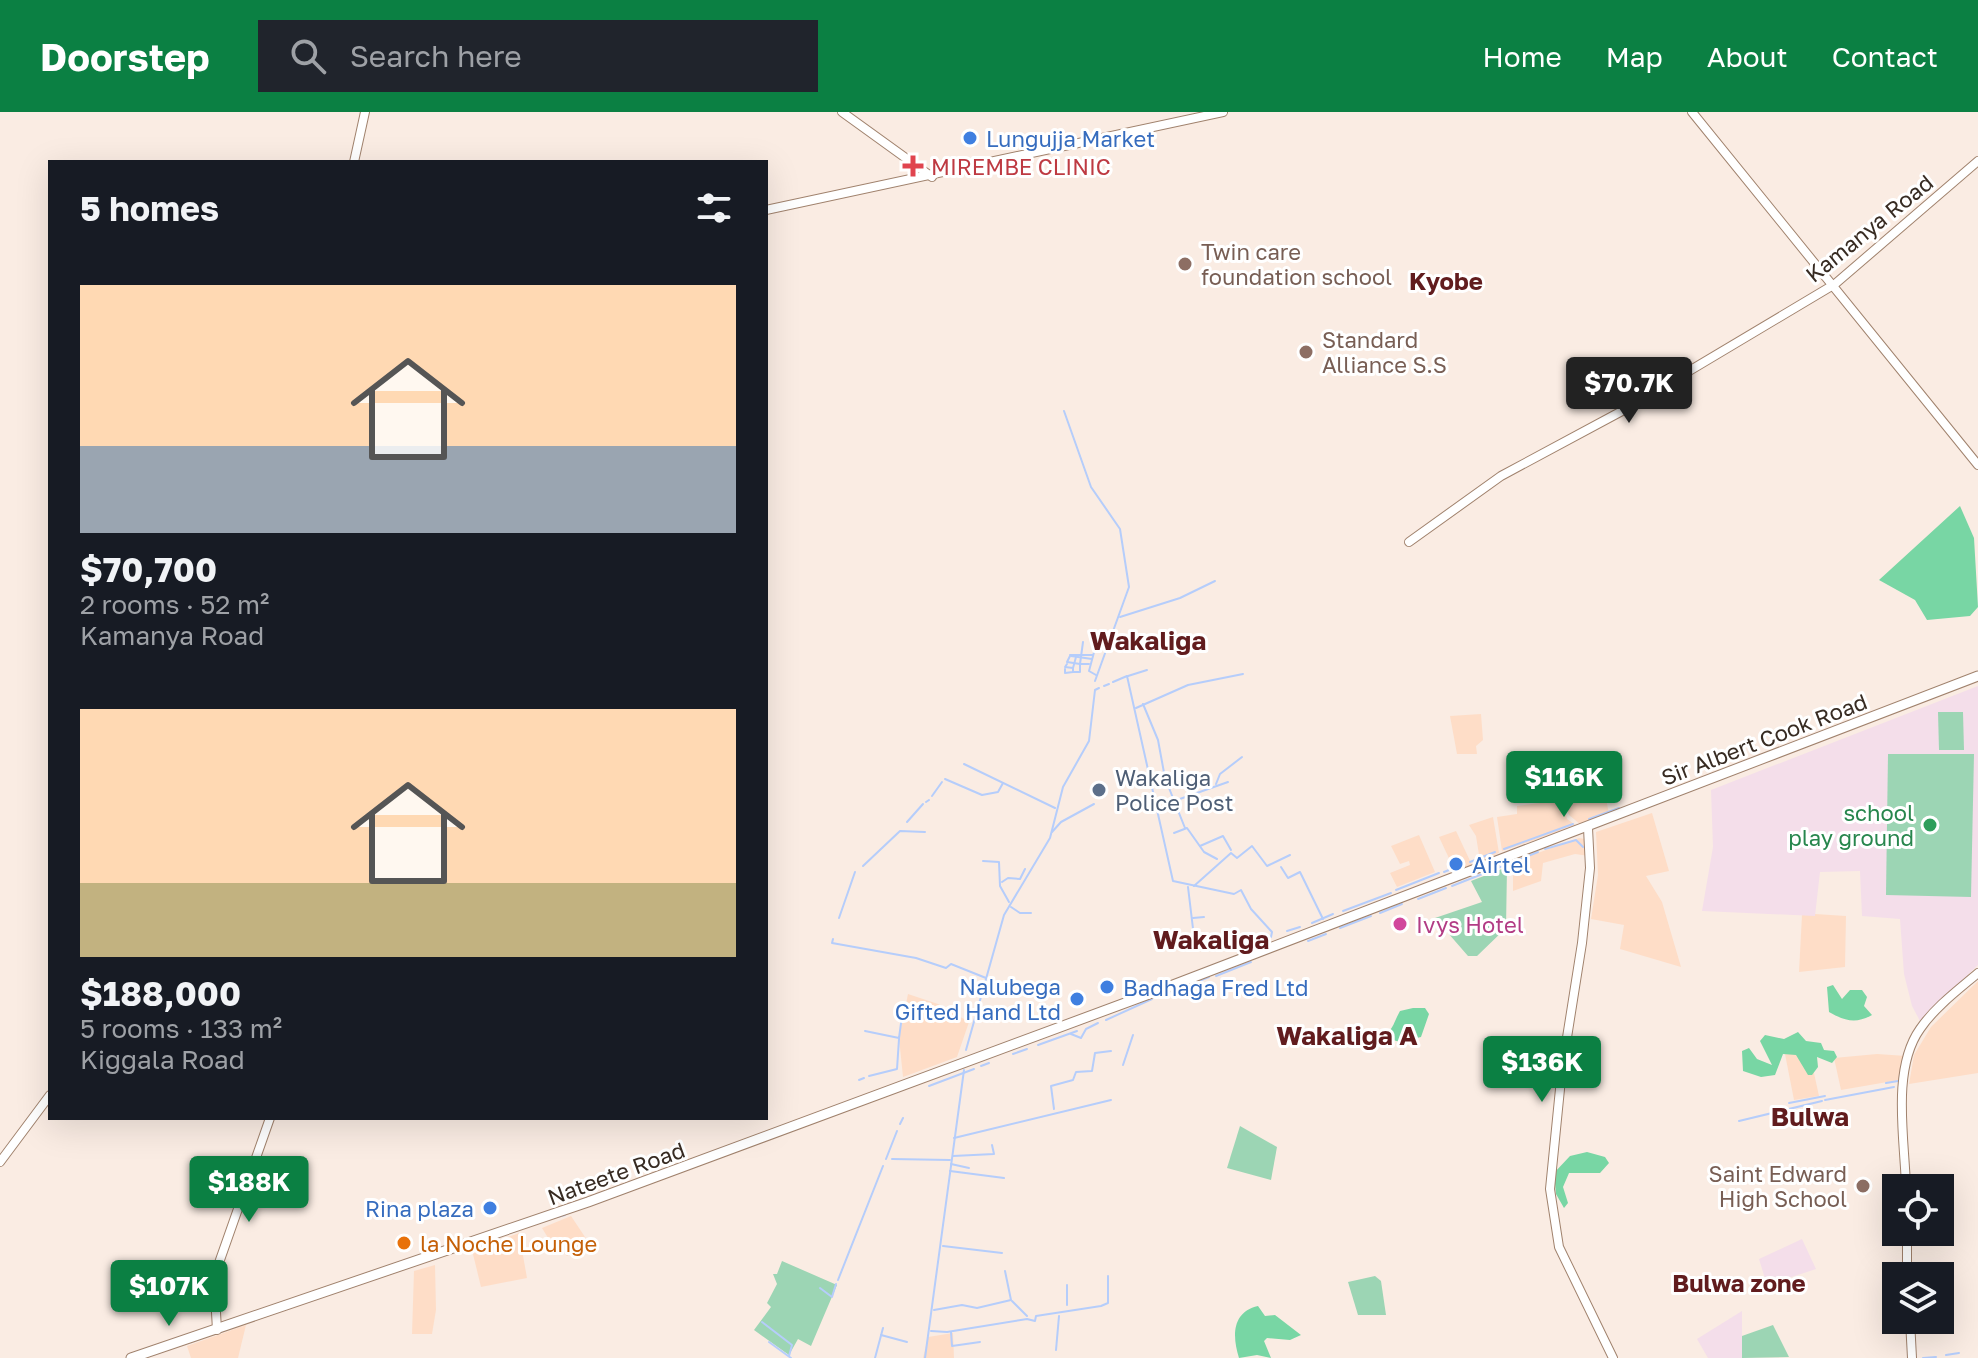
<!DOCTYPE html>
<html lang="en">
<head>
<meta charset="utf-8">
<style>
	:root { --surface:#171b24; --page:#20242c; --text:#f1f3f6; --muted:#9ea1a6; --accent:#0b8043 }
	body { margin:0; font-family:"Golos Text",sans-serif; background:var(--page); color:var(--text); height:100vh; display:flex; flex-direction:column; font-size:30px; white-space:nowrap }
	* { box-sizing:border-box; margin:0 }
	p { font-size:26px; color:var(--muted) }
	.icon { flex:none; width:44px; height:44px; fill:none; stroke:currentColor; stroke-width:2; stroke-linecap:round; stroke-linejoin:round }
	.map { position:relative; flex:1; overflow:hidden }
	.details { position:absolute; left:48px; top:48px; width:720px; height:960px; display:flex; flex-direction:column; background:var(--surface); border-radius:0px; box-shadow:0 8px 32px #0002 }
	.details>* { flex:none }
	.tools { position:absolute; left:1882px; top:1062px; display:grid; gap:16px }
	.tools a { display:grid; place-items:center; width:72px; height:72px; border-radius:0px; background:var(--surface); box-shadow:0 8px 32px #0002; font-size:40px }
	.price { position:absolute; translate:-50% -68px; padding:0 18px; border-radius:8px; background:var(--accent); color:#fff; font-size:26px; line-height:52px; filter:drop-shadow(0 2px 4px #0008) }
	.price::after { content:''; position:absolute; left:50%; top:48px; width:24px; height:18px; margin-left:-12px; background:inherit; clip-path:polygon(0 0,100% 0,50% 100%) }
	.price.selected { background:#222; color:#fff }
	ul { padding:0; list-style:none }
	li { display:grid; align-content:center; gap:16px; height:424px; padding:0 32px }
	li span { display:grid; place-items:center; height:248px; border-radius:0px; color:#555 }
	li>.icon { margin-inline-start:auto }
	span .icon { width:144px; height:144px; fill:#fffc; stroke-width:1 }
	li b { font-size:34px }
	h2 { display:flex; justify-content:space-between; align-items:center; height:96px; padding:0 32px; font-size:34px }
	header { display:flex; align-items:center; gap:48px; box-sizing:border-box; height:112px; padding:0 40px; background:var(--accent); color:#fff }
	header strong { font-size:38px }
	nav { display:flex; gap:44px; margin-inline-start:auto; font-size:28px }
	.search { width:560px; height:72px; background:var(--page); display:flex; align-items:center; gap:20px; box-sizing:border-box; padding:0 28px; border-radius:0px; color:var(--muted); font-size:30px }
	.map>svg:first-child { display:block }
	.built { fill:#feddc7 }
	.education { fill:#f4deea }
	.green { fill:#9cd5b4 }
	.forest { fill:#78d6a4 }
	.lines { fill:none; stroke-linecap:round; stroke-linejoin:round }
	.stream { stroke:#b5cdfb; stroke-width:2 }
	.tertiary-casing { stroke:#a0826d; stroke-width:10 }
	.secondary-casing { stroke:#a0826d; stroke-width:11 }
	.tertiary { stroke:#fff; stroke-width:8 }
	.secondary { stroke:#fff; stroke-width:9 }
	.shop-dot { fill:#3f7fe0; stroke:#fff; stroke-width:3 }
	.health-dot { fill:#e0444e; stroke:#fff; stroke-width:3 }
	.education-dot { fill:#8d6e63; stroke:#fff; stroke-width:3 }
	.service-dot { fill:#5c6f8a; stroke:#fff; stroke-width:3 }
	.leisure-dot { fill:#2e9e5b; stroke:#fff; stroke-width:3 }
	.hotel-dot { fill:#d1479c; stroke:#fff; stroke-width:3 }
	.food-dot { fill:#e8710a; stroke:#fff; stroke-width:3 }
	.labels { text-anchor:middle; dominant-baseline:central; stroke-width:6; stroke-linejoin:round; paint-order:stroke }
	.shop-label { font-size:22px; fill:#366cbe; stroke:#fff; text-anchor:start }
	.health-label { font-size:22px; fill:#be3a42; stroke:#fff; text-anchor:start }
	.street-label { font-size:22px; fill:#372b22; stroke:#fff }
	.education-label { font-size:22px; fill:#785e54; stroke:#fff; text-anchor:start }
	.service-label { font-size:22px; fill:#4e5e75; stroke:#fff; text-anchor:start }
	.leisure-label { font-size:22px; fill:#27864d; stroke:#fff; text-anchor:end }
	.hotel-label { font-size:22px; fill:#b23c85; stroke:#fff; text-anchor:start }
	.food-label { font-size:22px; fill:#c56008; stroke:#fff; text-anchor:start }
	.neighbourhood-label { font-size:24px; font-weight:bold; fill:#611c1e; stroke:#fff }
	.quarter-label { font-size:26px; font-weight:bold; fill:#611c1e; stroke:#fff }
</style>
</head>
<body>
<header>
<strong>Doorstep</strong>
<div class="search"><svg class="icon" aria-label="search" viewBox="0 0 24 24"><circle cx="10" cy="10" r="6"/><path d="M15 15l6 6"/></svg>Search here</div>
<nav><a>Home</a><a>Map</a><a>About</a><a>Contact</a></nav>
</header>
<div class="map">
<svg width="1978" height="1246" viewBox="0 0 1978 1246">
	<rect width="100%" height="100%" fill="#faece3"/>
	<g class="built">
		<path d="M1481 602 1483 628 1476 634 1477 642H1457L1450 604Z"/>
		<path d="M1558 670 1603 671 1609 702 1580 712 1569 703Z"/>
		<path d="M1562 688 1567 707 1577 714 1502 739 1497 705 1517 702V694Z"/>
		<path d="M1652 701 1669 759 1646 764 1662 790 1681 855 1620 837 1624 813 1591 807 1598 763 1596 720Z"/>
		<path d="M1493 705 1499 741 1480 749 1476 724 1469 713Z"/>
		<path d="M1456 719 1472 753 1455 759 1439 725Z"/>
		<path d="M1419 723 1435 760 1397 775 1390 761 1410 753 1409 749 1400 752 1391 734Z"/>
		<path d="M1579 726 1585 727 1589 744 1575 742 1543 751 1541 769 1513 779V750Z"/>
		<path d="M1815 802 1846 804 1845 855 1799 860 1802 803Z"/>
		<path d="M1978 869V961L1909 972 1914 943 1931 915Z"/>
		<path d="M908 882 938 892 969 910 957 945 903 965 899 926Z"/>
		<path d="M1809 938 1819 984 1794 988 1785 942Z"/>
		<path d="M1877 942 1906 944 1899 968 1841 978 1834 946Z"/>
		<path d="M571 1104 587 1128 567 1144 550 1129 542 1116Z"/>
		<path d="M519 1121 527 1166 481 1175 472 1138Z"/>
		<path d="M435 1153 436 1198 432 1222H412L414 1159Z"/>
		<path d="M246 1213 238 1246H191L187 1234Z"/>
		<path d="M953 1221 954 1246H923L928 1225Z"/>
	</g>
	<g class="education">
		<path d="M1978 574V853L1920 909 1912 894 1904 862 1900 807 1862 804 1860 759 1820 760 1815 804 1702 799 1713 735 1711 678Z"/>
		<path d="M1802 1127 1816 1157 1767 1173 1759 1147Z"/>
		<path d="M1742 1199V1246H1708L1697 1227Z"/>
	</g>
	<g class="green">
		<path d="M1938 600H1963L1964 638H1939Z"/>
		<path d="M1888 642H1974L1971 785 1886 783Z"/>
		<path d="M1507 755 1506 816 1477 844H1468L1435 806 1482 790 1471 769Z"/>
		<path d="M1240 1014 1277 1035 1271 1068 1227 1056Z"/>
		<path d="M782 1149 837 1173 811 1234 798 1227 789 1243 754 1218 771 1195 767 1191 777 1172 773 1162H777Z"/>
		<path d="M1375 1164 1381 1169 1386 1203H1358L1348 1170Z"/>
		<path d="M1773 1213 1789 1245 1742 1246V1224Z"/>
	</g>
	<g class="forest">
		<path d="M1960 394 1974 426 1978 495 1970 504 1927 508 1915 488 1879 468Z"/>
		<path d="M1833 873 1842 887 1850 878H1862L1867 885 1864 894 1872 903C1856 912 1845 909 1829 900L1827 875Z"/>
		<path d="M1413 896H1425L1429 902 1421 925 1400 930 1393 928 1375 937 1368 935 1370 926C1395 921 1390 917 1400 899Z"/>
		<path d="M1798 920 1806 929 1821 931 1824 938 1834 939 1837 945 1832 951 1817 945 1818 955 1812 963H1808L1796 943 1783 942 1775 963 1761 965 1743 959 1742 939 1749 936 1757 947 1772 953 1760 929 1765 923 1784 927Z"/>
		<path d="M1587 1040 1605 1045 1609 1051 1600 1061H1569L1563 1075 1568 1091 1564 1096 1556 1082 1554 1061 1570 1044Z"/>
		<path d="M1258 1194 1265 1204 1275 1203 1301 1223 1290 1228 1267 1226 1264 1229 1271 1246 1257 1243 1239 1246C1232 1224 1232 1200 1258 1194Z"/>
	</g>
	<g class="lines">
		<g class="stream">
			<path d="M1064 299 1091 375 1120 417 1129 475 1095 569"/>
			<path d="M1120 505 1180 486 1215 469"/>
			<path d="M1083 530 1080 552H1089"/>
			<path d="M1070 543H1093"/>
			<path d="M1070 544 1067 550 1080 552V560H1073"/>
			<path d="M1071 544 1092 547"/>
			<path d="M1067 552 1065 555 1073 556 1076 545"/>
			<path d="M1065 557V561L1073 560V556"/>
			<path d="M1096 563 1089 559 1097 529"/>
			<path d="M1128 564 1147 558"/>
			<path d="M1113 570 1127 564 1173 769 1234 782 1241 778 1251 797 1272 820 1271 825"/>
			<path d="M1104 574 1109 572"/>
			<path d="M1143 592 1158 628 1165 666 1185 716"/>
			<path d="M1136 596 1188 573 1243 562"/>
			<path d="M964 652 1055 696"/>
			<path d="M945 667 982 683 998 680 1003 671"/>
			<path d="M1216 672 1220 662 1242 645"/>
			<path d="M932 684 942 670"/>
			<path d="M1177 688 1228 670"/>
			<path d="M926 690 929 688"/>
			<path d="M1589 707 1619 696"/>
			<path d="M907 710 923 692"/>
			<path d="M1052 720 1061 710 1094 692"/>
			<path d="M1174 721 1187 716 1204 740 1217 747"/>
			<path d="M1200 734 1223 724 1231 738"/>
			<path d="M1504 737 1573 712"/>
			<path d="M1545 737 1576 728 1583 735"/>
			<path d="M983 749 999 750 1000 774 1009 790"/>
			<path d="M1470 750 1495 740"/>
			<path d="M1513 750 1538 740"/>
			<path d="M863 754 900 719 925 720"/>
			<path d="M1281 755 1288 766 1300 760 1323 807"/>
			<path d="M1444 760 1464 752"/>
			<path d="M1002 770 1008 766 1020 767 1025 757"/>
			<path d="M1194 774 1231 741 1237 746 1252 734 1267 754 1290 743"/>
			<path d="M1452 774 1505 753"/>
			<path d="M1188 775 1194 825"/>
			<path d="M1396 778 1439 761"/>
			<path d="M1418 787 1446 776"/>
			<path d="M1011 795 1020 801H1031"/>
			<path d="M1343 799 1391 781"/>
			<path d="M1380 801 1402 792"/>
			<path d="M839 806 855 760"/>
			<path d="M1193 806 1204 805"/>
			<path d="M1312 811 1333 802"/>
			<path d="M1340 816 1371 804"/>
			<path d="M1287 819 1300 815"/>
			<path d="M833 827 832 831 916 846 946 856 951 852 986 866"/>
			<path d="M1308 829 1326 822"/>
			<path d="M1216 864 1251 850"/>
			<path d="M1166 882 1209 865"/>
			<path d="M1106 908 1152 887"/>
			<path d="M865 919 899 926 902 904 897 895"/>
			<path d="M1071 922 1081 926 1086 917 1098 911"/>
			<path d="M1038 933 1077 919"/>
			<path d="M966 938 1004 803 1050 726 1063 675 1089 629 1095 578 1099 576"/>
			<path d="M1013 942 1027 937"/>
			<path d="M1123 953 1133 923"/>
			<path d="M981 954 989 951"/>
			<path d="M869 964 897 957 899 927"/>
			<path d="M859 968 864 966"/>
			<path d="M1886 971 1898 969"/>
			<path d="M929 974 974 957"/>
			<path d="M1825 988 1894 975"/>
			<path d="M1789 991 1825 984"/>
			<path d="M1054 997 1051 974 1073 968 1076 960 1092 959 1095 941 1111 939"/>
			<path d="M1739 1009 1822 989"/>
			<path d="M900 1012 903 1006"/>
			<path d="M954 1026 1111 988"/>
			<path d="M953 1044 994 1042 992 1033"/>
			<path d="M886 1047 897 1019"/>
			<path d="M892 1047 950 1048"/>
			<path d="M951 1052 969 1056"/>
			<path d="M950 1059 1004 1066"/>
			<path d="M557 1105 565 1103"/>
			<path d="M943 1134 1002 1141"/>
			<path d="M838 1168 883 1054"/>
			<path d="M820 1176 832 1185 836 1172"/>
			<path d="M1012 1189 1027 1204"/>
			<path d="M1067 1193V1173"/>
			<path d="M934 1198 962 1193 977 1196 1011 1188 1005 1159"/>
			<path d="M762 1210 792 1233 789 1244"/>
			<path d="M931 1219 947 1220 1027 1207 1035 1209 1036 1204 1101 1194 1108 1191V1164"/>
			<path d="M951 1220 952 1234 980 1230"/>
			<path d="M881 1223 907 1230"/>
			<path d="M769 1230 791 1246"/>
			<path d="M1056 1238 1059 1204"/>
			<path d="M1946 1243 1959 1241"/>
			<path d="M875 1246 883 1216"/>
			<path d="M925 1246 964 958"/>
			<path d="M1923 1246 1936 1245"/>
		</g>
		<defs>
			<g id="tertiary">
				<path d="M842 0 932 65"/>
				<path d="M1692 0 1978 353"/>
				<path d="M354 50 365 0"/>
				<path d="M766 98 1223 0"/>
				<path d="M1409 430 1501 364 1622 299 1835 172 1978 49"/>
				<path d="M1588 716 1590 756 1582 831 1562 957 1550 1077 1559 1135 1613 1246"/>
				<path d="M0 1050 50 983"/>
				<path d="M1906 1076C1905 1029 1891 958 1920 917 1935 895 1958 878 1978 861"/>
				<path d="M1907 1120V1164"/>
				<path d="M1910 1208 1912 1246"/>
				<path d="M217 1218 214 1165 270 1006"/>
			</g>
			<path id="secondary" d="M131 1246 588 1090 1160 878 1978 564"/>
		</defs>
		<use href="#tertiary" class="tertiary-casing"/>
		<use href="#secondary" class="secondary-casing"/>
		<use href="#tertiary" class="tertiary"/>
		<use href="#secondary" class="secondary"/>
	</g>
	<g class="shop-dot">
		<circle cx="970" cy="26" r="8"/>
		<circle cx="1456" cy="752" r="8"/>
		<circle cx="1107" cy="875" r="8"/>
		<circle cx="1077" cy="887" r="8"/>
		<circle cx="490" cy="1096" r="8"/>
	</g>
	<path class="health-dot" d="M909 42h8v8h8v8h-8v8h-8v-8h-8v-8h8z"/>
	<g class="education-dot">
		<circle cx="1185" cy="152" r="8"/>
		<circle cx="1306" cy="240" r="8"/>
		<circle cx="1863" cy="1074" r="8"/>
	</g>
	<circle class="service-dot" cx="1099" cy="678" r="8"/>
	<circle class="leisure-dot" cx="1930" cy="713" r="8"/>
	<circle class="hotel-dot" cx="1400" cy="812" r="8"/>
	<circle class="food-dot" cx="404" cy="1131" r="8"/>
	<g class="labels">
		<g class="shop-label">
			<text x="986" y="26">Lungujja Market</text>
			<text x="1472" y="752">Airtel</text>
			<text x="1061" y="874" text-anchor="end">Nalubega<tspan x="1061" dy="25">Gifted Hand Ltd</tspan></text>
			<text x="1123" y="875">Badhaga Fred Ltd</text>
			<text x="474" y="1096" text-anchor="end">Rina plaza</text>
		</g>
		<g class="health-label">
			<text x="931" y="54">MIREMBE CLINIC</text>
		</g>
		<g class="street-label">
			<text transform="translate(1869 116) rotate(-39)">Kamanya Road</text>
			<text transform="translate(1764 627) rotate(-21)">Sir Albert Cook Road</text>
			<text transform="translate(616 1061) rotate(-20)">Nateete Road</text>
		</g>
		<g class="education-label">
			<text x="1201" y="139">Twin care<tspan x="1201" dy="25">foundation school</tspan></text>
			<text x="1322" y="227">Standard<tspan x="1322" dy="25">Alliance S.S</tspan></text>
			<text x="1847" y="1061" text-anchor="end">Saint Edward<tspan x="1847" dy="25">High School</tspan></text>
		</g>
		<g class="service-label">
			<text x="1115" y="665">Wakaliga<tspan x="1115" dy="25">Police Post</tspan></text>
		</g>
		<g class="leisure-label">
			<text x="1914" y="700">school<tspan x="1914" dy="25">play ground</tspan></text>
		</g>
		<g class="hotel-label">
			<text x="1416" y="812">Ivys Hotel</text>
		</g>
		<g class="food-label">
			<text x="420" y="1131">la Noche Lounge</text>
		</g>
		<g class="neighbourhood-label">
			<text x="1446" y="168">Kyobe</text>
			<text x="1739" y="1170">Bulwa zone</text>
		</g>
		<g class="quarter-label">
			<text x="1148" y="528">Wakaliga</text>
			<text x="1211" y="827">Wakaliga</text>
			<text x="1347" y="923">Wakaliga A</text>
			<text x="1810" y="1004">Bulwa</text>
		</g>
	</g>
</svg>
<div class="tools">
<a><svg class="icon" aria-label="locate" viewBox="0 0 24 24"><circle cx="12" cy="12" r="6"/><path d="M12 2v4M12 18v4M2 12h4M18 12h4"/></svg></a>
<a><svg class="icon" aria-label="layers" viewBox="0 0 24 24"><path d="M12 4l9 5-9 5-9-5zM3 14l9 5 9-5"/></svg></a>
</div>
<b class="price selected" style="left:1629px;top:313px">$70.7K</b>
<b class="price" style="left:1564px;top:707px">$116K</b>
<b class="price" style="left:1542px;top:992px">$136K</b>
<b class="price" style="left:249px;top:1112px">$188K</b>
<b class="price" style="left:169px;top:1216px">$107K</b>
<section class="details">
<h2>5 homes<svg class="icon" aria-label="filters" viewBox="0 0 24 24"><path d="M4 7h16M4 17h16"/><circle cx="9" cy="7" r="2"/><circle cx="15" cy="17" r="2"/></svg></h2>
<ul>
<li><span style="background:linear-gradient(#ffd9b3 65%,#9aa5b1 0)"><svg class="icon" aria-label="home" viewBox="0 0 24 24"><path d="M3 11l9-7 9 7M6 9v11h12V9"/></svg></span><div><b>$70,700</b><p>2 rooms · 52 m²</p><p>Kamanya Road</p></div></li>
<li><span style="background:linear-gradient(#ffd9b3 70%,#c2b280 0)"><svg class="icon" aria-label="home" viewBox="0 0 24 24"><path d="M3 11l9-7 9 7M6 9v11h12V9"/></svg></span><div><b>$188,000</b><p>5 rooms · 133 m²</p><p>Kiggala Road</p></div></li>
</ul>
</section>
</div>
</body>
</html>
